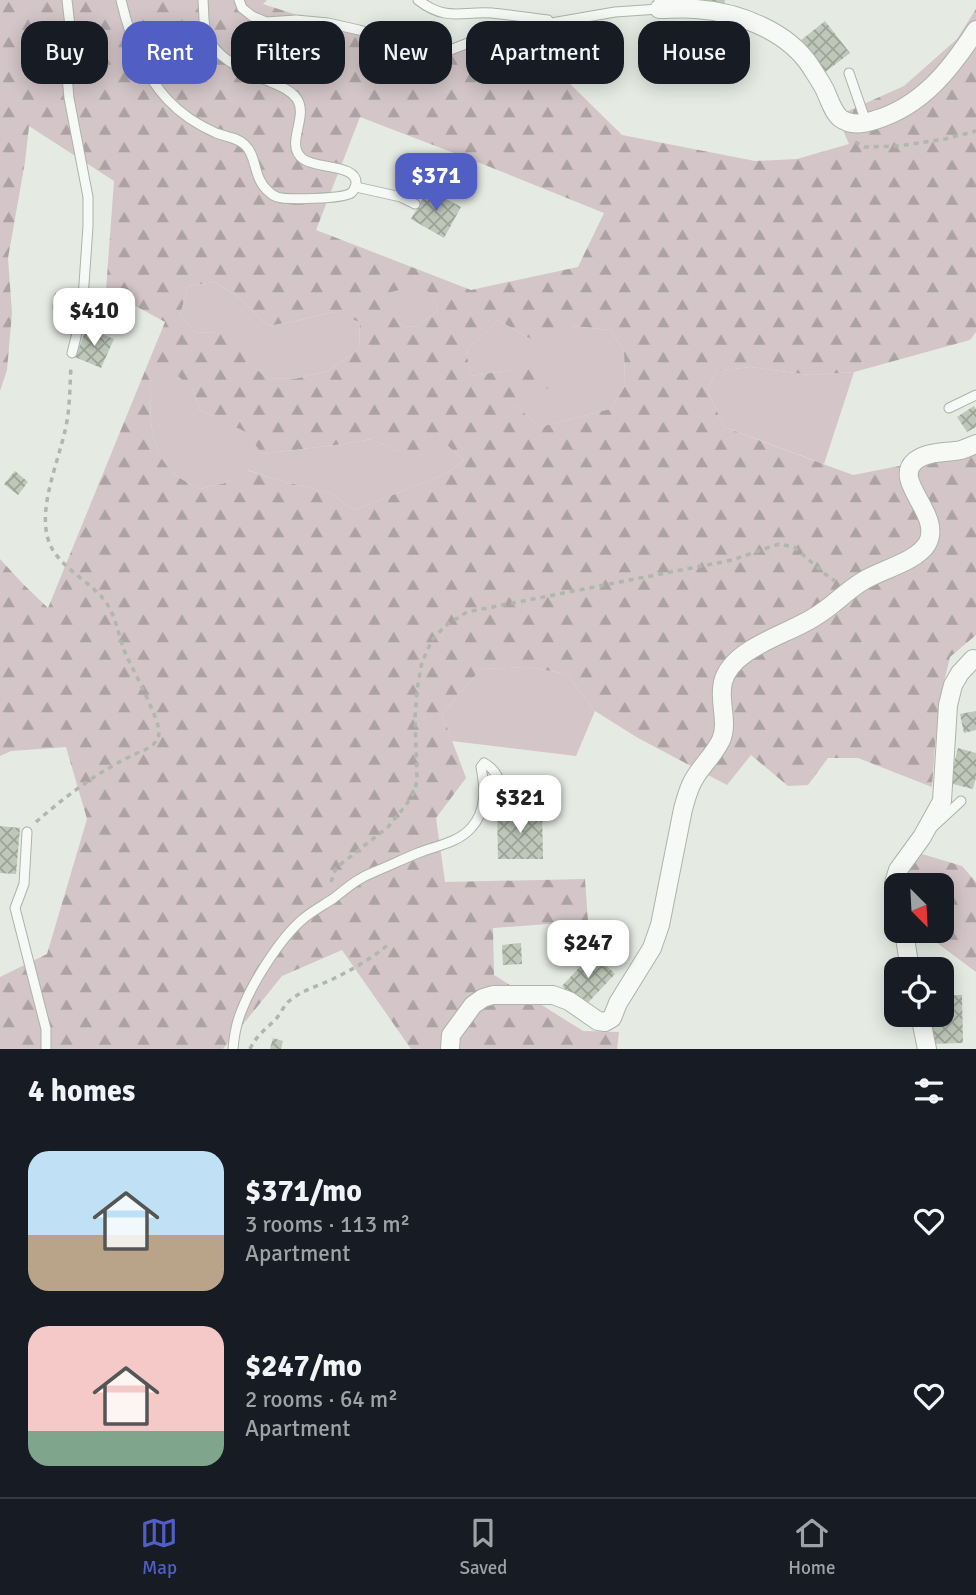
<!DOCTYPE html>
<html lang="en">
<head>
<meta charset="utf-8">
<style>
	:root { --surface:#171b24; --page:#20242c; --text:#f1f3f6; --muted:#9ea1a6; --line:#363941; --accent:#515fc5 }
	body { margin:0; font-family:Signika,sans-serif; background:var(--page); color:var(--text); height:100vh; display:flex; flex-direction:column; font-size:26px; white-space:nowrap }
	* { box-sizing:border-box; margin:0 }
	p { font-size:23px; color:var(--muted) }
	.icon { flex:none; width:38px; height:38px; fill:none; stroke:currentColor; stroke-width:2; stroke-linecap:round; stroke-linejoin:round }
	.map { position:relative; height:1049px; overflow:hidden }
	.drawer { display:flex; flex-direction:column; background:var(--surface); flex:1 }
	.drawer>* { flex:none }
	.hud { position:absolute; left:21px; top:21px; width:934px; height:63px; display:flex; gap:14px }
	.needle { width:46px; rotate:156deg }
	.controls { position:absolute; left:884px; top:873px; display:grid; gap:14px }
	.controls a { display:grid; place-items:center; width:70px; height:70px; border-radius:14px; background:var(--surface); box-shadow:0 4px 18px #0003; font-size:35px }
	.price { position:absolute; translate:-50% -60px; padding:0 16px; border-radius:14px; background:#fff; color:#222; font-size:23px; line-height:46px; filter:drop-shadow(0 2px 4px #0008) }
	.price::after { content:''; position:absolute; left:50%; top:42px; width:21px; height:16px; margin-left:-10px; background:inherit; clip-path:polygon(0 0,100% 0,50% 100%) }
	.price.current { background:var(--accent); color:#fff }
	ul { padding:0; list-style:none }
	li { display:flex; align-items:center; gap:21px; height:175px; padding:0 28px }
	li span { display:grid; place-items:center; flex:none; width:196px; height:140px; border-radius:21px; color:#555 }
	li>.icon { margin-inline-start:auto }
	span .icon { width:84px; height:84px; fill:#fffc; stroke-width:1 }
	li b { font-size:30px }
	h2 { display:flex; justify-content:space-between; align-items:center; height:84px; padding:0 28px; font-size:30px }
	.tag { padding:0 24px; border-radius:21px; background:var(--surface); box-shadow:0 4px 18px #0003; font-size:24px; line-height:63px }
	.tag.current { background:var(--accent); color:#fff }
	.tabs { display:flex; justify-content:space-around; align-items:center; height:98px; border-top:2px solid var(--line); background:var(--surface); font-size:19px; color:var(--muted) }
	.tabs a { display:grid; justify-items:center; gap:4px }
	.tabs .current { color:var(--accent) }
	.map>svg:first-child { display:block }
	.green { fill:#d3c5c8 }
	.forest { fill:url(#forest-firs); fill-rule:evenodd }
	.building { fill:url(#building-cross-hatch) }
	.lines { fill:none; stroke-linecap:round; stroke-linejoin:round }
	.service-casing { stroke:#acb4a8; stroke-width:11 }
	.minor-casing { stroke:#acb4a8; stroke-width:20 }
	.path { stroke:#b0b7ad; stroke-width:3.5; stroke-dasharray:5 5; stroke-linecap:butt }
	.service { stroke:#f6f9f5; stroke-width:9 }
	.minor { stroke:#f6f9f5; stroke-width:18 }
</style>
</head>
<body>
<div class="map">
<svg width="976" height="1049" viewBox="0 0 976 1049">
	<defs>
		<pattern id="forest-firs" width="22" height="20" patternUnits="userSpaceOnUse" patternTransform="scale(1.75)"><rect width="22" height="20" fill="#d3c5c8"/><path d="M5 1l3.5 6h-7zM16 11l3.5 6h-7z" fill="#aca2a3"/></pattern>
		<pattern id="building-cross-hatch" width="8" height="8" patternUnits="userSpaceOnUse" patternTransform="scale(1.75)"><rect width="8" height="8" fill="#bfc7ba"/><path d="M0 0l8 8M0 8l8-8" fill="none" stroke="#9ca397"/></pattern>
	</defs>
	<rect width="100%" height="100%" fill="#e5eae3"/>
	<g class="green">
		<path d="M214 282 239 297 268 326 296 321 332 312 360 321 359 349 328 371 294 379 268 378 253 367 217 333 194 332 180 315 188 286Z"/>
		<path d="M418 284 430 293 438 310 417 327 402 326 388 312V293Z"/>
		<path d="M498 320 527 337 571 326 610 330 624 350 625 385 610 409 540 427 516 406 531 396 510 370 471 376 466 351Z"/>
		<path d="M166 365 193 389 200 410 247 432 262 454 343 444 372 439 398 452 447 445 464 461 443 475 355 510 330 493 274 479 248 470 225 483 200 489C193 485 183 481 176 475 147 450 151 416 150 382Z"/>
		<path d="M751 367 810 375 854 372 824 464 724 427 707 389 717 371Z"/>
		<path d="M528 667 567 674 595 711 576 756 452 741 442 714 481 669Z"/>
	</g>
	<g class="forest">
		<path d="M0 0H267L263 4 408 51 485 37 575 27 554 68 622 135 755 161 797 159 849 144 837 116 904 86 957 39 976 9V332L970 340 854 372 810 375 751 367 717 371 707 389 724 427 853 475 971 452 976 448V635L950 657 942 690 935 745 932 787 858 758H828L808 785 788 786 751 755 727 785 638 738 595 711 567 674 528 667 481 669 442 714 466 778 436 818 445 882 585 879 588 921 493 928 494 975 583 1031 619 1032 617 1049H411L342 950 282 976 223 1049H0V977L47 954 87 819 66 747 11 751 0 756V559L23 584 48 608 165 322 106 290 114 181 29 126 25 162 8 258 12 313 7 370 0 391ZM360 117 480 163 604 213 578 267 471 290 316 230ZM214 282 239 297 268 326 296 321 332 312 360 322 359 349 328 371 294 379 268 378 253 367 251 340 217 333 194 332 180 315 188 286ZM418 285 430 293 438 310 417 327 402 326 388 311V293ZM498 320 527 337 555 346 571 326 610 330 624 350 625 385 610 409 540 427 516 406 550 387 544 369 510 370 471 376 466 351ZM166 366 193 389 200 410 246 432 262 454 343 444 372 439 398 452 425 457 447 445 464 461 443 475 355 510 330 493 274 479 247 470 225 483 200 489C193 485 183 481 176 475 147 450 151 416 150 382Z"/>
		<path d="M912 851 962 866 976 882V972L921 931H942V886H896Z"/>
	</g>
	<g class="building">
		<path d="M705 0H725L724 4 705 2Z"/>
		<path d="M825 21 850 53 824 73 800 41Z"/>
		<path d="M428 189 461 207 444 238 411 219Z"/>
		<path d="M55 293 76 297 72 313 52 309Z"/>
		<path d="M87 328 114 339 101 368 75 357Z"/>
		<path d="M974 406 976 409V427L967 432 957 417Z"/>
		<path d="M15 471 28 482 18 495 4 484Z"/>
		<path d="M976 711V730L964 733 960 714Z"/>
		<path d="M958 748 976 753V777L973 789 949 783Z"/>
		<path d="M524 775 536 788 524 800 511 787Z"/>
		<path d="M542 811 543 859H498L497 812Z"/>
		<path d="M0 826 20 828 16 874 0 873Z"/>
		<path d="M521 943 522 964 503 965 502 945Z"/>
		<path d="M593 953 615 974 584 1007 562 986Z"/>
		<path d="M942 995H962L963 1043 930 1044V1015H942Z"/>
		<path d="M273 1038 283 1041 281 1049H270Z"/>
	</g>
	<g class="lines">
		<defs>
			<g id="service">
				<path d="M67 0 71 35 66 65 69 98 88 197V226L82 313 72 353"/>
				<path d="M121 0C129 34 143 74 168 100 181 114 198 125 216 133 226 137 237 137 245 145 257 156 253 178 268 191 271 194 274 196 277 197 286 200 343 199 351 193 354 191 355 187 356 184 358 164 316 169 303 159 284 145 309 117 297 99 290 89 277 85 266 80 245 72 212 56 206 32 203 22 204 10 203 0"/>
				<path d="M239 0 242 8 252 16 266 22 296 20 328 23 359 30 377 35 401 52 413 57 426 56 445 52 489 35 523 28 615 12 659 9V0"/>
				<path d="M418 0C447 22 460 11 492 13 511 15 530 18 548 20"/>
				<path d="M849 73 866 122"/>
				<path d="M356 187 401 197 415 204"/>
				<path d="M949 408 976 395"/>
				<path d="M934 826 961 801"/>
				<path d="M27 832 24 884 15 908 46 1029V1049"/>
				<path d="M233 1049C234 1037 236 1024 241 1012 251 985 280 938 303 919 312 911 324 905 334 898 347 888 358 878 374 872 389 866 403 859 418 853 435 846 458 843 471 828 487 811 485 788 481 767L484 763C499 771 501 785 503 801"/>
			</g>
			<g id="minor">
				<path d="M659 9C671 9 684 8 696 9 738 12 788 31 811 67 816 75 821 82 825 90 829 99 833 112 840 118 851 126 863 124 875 120 922 106 951 69 976 30"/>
				<path d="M896 896 894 883 898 870 922 837 942 801 948 705 953 685 960 673 973 659"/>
				<path d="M904 931 910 970"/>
				<path d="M920 1015 927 1049"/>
				<path d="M450 1049 451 1035 473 1005 483 998 493 995H553L569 1001 598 1021 605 1022 612 1018 618 1003 652 948 660 925 683 809C686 799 688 789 694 779 702 765 714 755 721 740 729 722 718 701 723 682 732 647 790 634 816 616 833 606 846 591 863 581 880 570 916 562 927 544 944 515 891 481 915 461 927 451 947 453 961 450 967 448 971 446 976 444"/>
			</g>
		</defs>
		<use href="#service" class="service-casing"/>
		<use href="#minor" class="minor-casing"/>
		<g class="path">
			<path d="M855 142 865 147 898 146 945 139 976 131"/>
			<path d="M36 822C68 794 103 768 142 751 150 748 159 742 159 732 159 719 135 673 128 659 118 640 118 618 105 601 88 579 56 566 48 539 37 502 64 451 68 414 70 398 70 382 71 366"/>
			<path d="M331 882 336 868 388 827 406 805 415 791 417 778 415 718 417 690 422 662 432 640 445 626 467 612 732 560 779 544 794 547 825 574 835 581"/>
			<path d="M250 1049C256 1036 265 1030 275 1020 280 1015 283 1007 288 1002 300 991 318 986 333 979 353 969 371 959 389 944"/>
		</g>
		<use href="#service" class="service"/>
		<use href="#minor" class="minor"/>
	</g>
</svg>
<div class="controls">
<a><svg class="needle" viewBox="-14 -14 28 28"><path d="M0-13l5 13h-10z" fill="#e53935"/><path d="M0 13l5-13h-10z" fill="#9ea1a6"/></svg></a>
<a><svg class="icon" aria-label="locate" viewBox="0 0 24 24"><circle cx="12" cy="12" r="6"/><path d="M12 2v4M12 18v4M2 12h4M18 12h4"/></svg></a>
</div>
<b class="price current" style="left:436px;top:213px">$371</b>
<b class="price" style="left:94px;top:348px">$410</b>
<b class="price" style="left:520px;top:835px">$321</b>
<b class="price" style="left:588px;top:980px">$247</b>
<div class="hud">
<a class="tag">Buy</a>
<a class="tag current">Rent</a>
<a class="tag">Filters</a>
<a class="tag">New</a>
<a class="tag">Apartment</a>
<a class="tag">House</a>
</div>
</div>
<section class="drawer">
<h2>4 homes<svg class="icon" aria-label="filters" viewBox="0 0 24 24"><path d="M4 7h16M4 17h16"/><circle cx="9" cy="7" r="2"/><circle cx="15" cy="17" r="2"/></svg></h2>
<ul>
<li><span style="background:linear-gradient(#bfe0f5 60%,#b9a48a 0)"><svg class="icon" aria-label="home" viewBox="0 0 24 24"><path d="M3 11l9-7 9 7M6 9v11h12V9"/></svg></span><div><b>$371/mo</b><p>3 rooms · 113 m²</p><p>Apartment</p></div><svg class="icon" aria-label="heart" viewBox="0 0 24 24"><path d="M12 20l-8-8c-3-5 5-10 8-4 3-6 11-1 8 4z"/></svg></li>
<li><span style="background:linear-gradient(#f6c9c9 75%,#7fa58c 0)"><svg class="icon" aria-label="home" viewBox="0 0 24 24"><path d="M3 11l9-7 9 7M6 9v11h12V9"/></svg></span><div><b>$247/mo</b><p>2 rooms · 64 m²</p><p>Apartment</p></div><svg class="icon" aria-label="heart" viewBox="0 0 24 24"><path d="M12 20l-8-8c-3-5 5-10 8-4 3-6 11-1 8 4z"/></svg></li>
</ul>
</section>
<nav class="tabs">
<a class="current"><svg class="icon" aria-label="map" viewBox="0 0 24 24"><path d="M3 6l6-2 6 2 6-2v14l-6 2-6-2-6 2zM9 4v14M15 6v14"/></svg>Map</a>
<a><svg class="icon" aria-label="saved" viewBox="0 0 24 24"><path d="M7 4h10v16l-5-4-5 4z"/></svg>Saved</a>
<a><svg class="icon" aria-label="home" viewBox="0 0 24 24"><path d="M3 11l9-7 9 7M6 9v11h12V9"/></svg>Home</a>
</nav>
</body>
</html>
